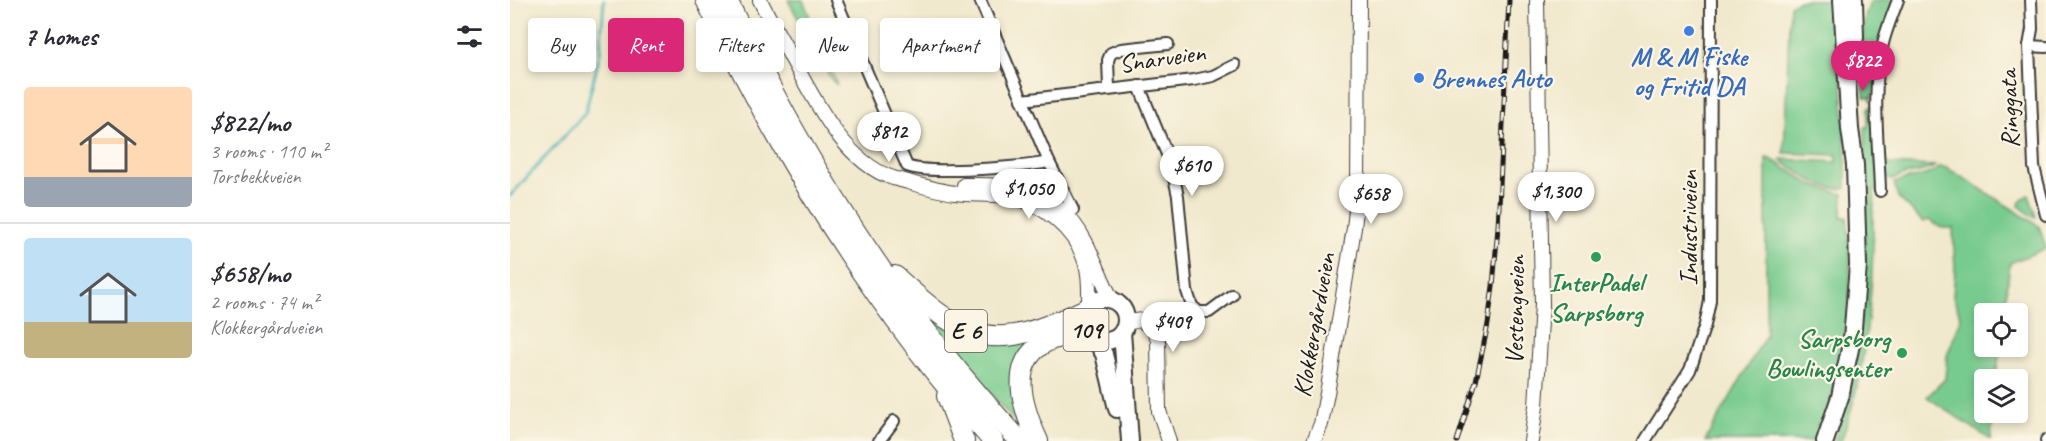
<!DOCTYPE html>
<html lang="en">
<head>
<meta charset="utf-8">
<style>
	:root { --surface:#fff; --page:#f7f7f7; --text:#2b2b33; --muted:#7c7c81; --line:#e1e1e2; --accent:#db2777 }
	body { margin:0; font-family:Caveat,sans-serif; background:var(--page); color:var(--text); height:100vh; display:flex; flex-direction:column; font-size:22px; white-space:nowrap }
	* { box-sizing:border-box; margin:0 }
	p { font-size:20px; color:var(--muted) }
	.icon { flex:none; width:33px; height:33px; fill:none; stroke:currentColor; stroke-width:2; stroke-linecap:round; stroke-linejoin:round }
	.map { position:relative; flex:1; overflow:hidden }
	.details { display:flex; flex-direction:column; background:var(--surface); width:510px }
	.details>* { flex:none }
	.guide { position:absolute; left:18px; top:18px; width:570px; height:54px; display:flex; gap:12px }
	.buttons { position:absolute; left:1464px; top:303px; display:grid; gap:12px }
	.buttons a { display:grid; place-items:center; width:54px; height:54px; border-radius:6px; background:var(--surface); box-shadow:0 3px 9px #0003; font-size:30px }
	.price { position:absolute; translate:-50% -51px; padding:0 14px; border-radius:21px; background:#fff; color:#222; font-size:20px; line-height:39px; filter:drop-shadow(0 2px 3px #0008) }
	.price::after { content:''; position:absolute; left:50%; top:36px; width:18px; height:14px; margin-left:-9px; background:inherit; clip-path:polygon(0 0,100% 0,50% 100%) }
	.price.on { background:var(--accent); color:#fff }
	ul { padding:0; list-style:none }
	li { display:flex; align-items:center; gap:18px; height:150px; padding:0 24px }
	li+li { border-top:2px solid var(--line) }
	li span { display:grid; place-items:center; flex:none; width:168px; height:120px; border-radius:6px; color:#555 }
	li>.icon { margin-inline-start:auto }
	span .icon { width:72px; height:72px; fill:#fffc; stroke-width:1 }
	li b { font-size:26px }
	h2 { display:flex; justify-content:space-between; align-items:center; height:72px; padding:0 24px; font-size:26px }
	.chip { padding:0 21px; border-radius:6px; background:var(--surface); box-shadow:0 3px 9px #0003; font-size:21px; line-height:54px }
	.chip.on { background:var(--accent); color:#fff }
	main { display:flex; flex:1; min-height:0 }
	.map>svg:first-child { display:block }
	.green { fill:#78cb8e; stroke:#4a7455; stroke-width:1.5 }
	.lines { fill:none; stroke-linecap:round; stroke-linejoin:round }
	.stream { stroke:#3cadb7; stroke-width:3 }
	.minor-casing { stroke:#3c3b37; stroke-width:14 }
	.tertiary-casing { stroke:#3c3b37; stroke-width:16 }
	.primary-casing { stroke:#3c3b37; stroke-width:20 }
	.motorway-casing { stroke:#3c3b37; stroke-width:22 }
	.minor { stroke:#fff; stroke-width:10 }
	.tertiary { stroke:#fff; stroke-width:14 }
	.primary { stroke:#fff; stroke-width:16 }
	.motorway { stroke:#fff; stroke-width:20 }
	.rail-casing { stroke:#1c1c1c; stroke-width:5 }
	.rail { stroke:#fcf5e5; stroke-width:3; stroke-dasharray:9; stroke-linecap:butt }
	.shop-dot { fill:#3f7fe0; stroke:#fcf5e5; stroke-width:2 }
	.leisure-dot { fill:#2e9e5b; stroke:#fcf5e5; stroke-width:2 }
	.labels { text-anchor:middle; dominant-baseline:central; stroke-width:4.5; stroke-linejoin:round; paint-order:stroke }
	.shield { fill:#fcf5e5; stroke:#5f5d58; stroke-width:1.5 }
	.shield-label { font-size:24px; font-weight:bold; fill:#1c1c1c }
	.shop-label { font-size:26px; font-weight:bold; fill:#366cbe; stroke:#fcf5e5 }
	.street-label { font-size:26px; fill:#1c1c1c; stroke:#fcf5e5 }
	.leisure-label { font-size:26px; font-weight:bold; fill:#27864d; stroke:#fcf5e5 }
</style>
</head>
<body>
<main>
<section class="details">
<h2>7 homes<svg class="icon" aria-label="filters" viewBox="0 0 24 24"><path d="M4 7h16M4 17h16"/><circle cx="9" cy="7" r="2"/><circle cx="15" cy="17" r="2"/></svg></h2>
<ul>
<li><span style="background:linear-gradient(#ffd9b3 75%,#9aa5b1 0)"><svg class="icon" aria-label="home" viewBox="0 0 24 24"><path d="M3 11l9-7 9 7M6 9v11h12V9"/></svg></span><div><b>$822/mo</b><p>3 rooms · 110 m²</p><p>Torsbekkveien</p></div></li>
<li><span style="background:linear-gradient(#bfe0f5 70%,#c2b280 0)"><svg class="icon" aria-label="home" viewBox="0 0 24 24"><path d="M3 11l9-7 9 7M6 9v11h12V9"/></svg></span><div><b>$658/mo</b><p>2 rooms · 74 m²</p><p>Klokkergårdveien</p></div></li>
</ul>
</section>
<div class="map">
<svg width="1536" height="441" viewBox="0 0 1536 441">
	<rect width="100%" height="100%" fill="#fcf5e5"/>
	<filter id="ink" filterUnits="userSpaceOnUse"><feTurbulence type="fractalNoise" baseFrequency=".0167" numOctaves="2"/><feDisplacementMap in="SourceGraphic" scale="12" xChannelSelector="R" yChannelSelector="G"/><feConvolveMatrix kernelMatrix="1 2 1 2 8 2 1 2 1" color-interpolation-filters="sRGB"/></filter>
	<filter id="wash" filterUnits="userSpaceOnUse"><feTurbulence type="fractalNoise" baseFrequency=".008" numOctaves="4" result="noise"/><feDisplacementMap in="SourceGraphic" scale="24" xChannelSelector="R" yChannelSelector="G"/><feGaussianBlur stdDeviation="1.35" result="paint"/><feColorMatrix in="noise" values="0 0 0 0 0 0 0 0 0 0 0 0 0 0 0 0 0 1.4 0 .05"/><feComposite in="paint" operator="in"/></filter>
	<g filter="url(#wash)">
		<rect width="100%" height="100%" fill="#f1e9cd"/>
		<g class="green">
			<path d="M278 0H293L327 85 321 79Z"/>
			<path d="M1290 0H1327L1336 147V188C1312 192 1290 173 1270 160L1271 159 1327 162V155L1274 153 1280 5Z"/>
			<path d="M1362 0H1384L1361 102V97H1354C1352 72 1348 21 1362 0Z"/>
			<path d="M1362 106 1368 185 1364 193C1366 202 1362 212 1363 221 1364 290 1355 376 1331 441H1324C1356 353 1356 270 1354 178 1353 161 1356 144 1355 127H1358V108Z"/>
			<path d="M1256 158 1261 159 1302 185 1333 194 1332 217H1337C1346 290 1335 373 1306 441H1195L1256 335Z"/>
			<path d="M1374 164 1425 166C1412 174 1395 172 1382 180L1376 178Z"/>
			<path d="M1430 167 1437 168 1452 177 1529 226 1536 248 1500 263 1494 313 1474 314V346L1490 347 1486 379 1474 380V412L1483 413 1481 440 1417 397 1435 379 1437 356 1451 318 1443 297 1445 270 1443 228H1432L1419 220 1413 222 1388 197 1384 183C1398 177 1418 178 1430 167Z"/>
			<path d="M1519 194 1526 217 1525 218 1509 206 1510 202Z"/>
			<path d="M409 305 433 326 528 335 515 352 522 440 490 405Z"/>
		</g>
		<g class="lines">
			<path class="stream" d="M0 196 75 113 90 54 94 0"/>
		</g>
	</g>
	<g filter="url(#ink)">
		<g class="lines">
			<defs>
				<g id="minor">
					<path d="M326 0 397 166C418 175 514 167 539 162"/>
					<path d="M470 0 539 162 563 210"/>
					<path d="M1521 0 1522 29 1519 46 1524 167 1536 215"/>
					<path d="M1519 46 1536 47"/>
					<path d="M629 86 661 164 668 196 677 291 682 306 689 312H699L722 295"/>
					<path d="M599 88 598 60 601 53 611 49 658 44"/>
					<path d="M512 100 684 80 703 76 725 65"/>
					<path d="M1370 191C1369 145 1361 94 1372 48 1375 32 1382 16 1388 0"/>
					<path d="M369 441 384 421"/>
					<path d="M1135 441 1180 370 1195 325 1200 301 1201 0"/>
					<path d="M1536 441V440"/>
				</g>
				<g id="tertiary">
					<path d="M250 0C259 19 271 38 281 57 304 99 334 162 383 178 403 183 424 190 445 193 462 195 479 194 496 196 530 200 566 230 576 264 580 277 579 291 579 305"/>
					<path d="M454 185C508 184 547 189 575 241 585 260 592 281 602 300"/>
					<path d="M615 323 631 320 643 328 648 339 649 411 659 441"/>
					<path d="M804 441 811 424 818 388 844 228 848 192 849 0"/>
					<path d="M1021 441 1026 406 1032 304 1027 0"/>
				</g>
				<g id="primary">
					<path d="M1344 0 1345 38"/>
					<circle cx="595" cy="320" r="21"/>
					<path d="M612 332 620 441"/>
					<path d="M585 339 594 354 607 409"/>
					<path d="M1315 441 1330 397 1336 367 1342 340 1348 265 1345 165 1340 129 1332 0"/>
				</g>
				<g id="motorway">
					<path d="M196 0C273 160 365 309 483 441"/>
					<path d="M217 0C292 160 388 312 510 441"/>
					<path d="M385 276C460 345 483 353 576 309"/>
					<path d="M437 396 454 441"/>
					<path d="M528 441C512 407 495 357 543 339 555 335 568 336 580 336"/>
				</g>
			</defs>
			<use href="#minor" class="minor-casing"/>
			<use href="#tertiary" class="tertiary-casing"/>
			<use href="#primary" class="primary-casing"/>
			<use href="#motorway" class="motorway-casing"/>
			<use href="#minor" class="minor"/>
			<use href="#tertiary" class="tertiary"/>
			<use href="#primary" class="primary"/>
			<use href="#motorway" class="motorway"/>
			<defs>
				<path id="rail" d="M947 441 966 381 978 324 983 286 988 227 999 0"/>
			</defs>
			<use href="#rail" class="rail-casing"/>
			<use href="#rail" class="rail"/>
		</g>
	</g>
	<g class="shop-dot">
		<circle cx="1179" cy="31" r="6"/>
		<circle cx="909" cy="78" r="6"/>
	</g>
	<g class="leisure-dot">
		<circle cx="1086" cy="257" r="6"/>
		<circle cx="1392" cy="353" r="6"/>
	</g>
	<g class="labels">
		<g class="shield">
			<rect x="553.5" y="309" width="45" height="42" rx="4.5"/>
			<rect x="435" y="310" width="42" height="42" rx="4.5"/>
		</g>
		<g class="shield-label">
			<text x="576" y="330">109</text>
			<text x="456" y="331">E 6</text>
		</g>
		<g class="shop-label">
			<text x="1179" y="56">M &amp; M Fiske<tspan x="1179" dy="30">og Fritid DA</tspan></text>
			<text x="921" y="78" text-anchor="start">Brennes Auto</text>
		</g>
		<g class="street-label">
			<text transform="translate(652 58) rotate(-8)">Snarveien</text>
			<text transform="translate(1499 109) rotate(-92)">Ringgata</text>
			<text transform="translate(1178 228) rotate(-90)">Industriveien</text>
			<text transform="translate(1005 310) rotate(-89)">Vestengveien</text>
			<text transform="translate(804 325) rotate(-80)">Klokkergårdveien</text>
		</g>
		<g class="leisure-label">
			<text x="1086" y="282">InterPadel<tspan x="1086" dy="30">Sarpsborg</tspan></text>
			<text x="1380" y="338" text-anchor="end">Sarpsborg<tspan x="1380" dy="30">Bowlingsenter</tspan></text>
		</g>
	</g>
</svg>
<div class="buttons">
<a><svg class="icon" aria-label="locate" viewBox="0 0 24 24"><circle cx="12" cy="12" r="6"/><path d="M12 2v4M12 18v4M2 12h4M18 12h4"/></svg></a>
<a><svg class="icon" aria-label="layers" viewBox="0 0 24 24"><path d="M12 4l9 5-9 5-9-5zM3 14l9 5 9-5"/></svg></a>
</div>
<b class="price on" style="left:1353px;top:92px">$822</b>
<b class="price" style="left:379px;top:163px">$812</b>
<b class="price" style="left:682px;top:197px">$610</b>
<b class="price" style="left:519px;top:220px">$1,050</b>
<b class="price" style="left:1046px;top:223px">$1,300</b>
<b class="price" style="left:861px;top:225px">$658</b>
<b class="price" style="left:663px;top:353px">$409</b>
<div class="guide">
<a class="chip">Buy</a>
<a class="chip on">Rent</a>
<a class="chip">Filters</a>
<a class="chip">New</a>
<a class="chip">Apartment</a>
</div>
</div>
</main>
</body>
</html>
